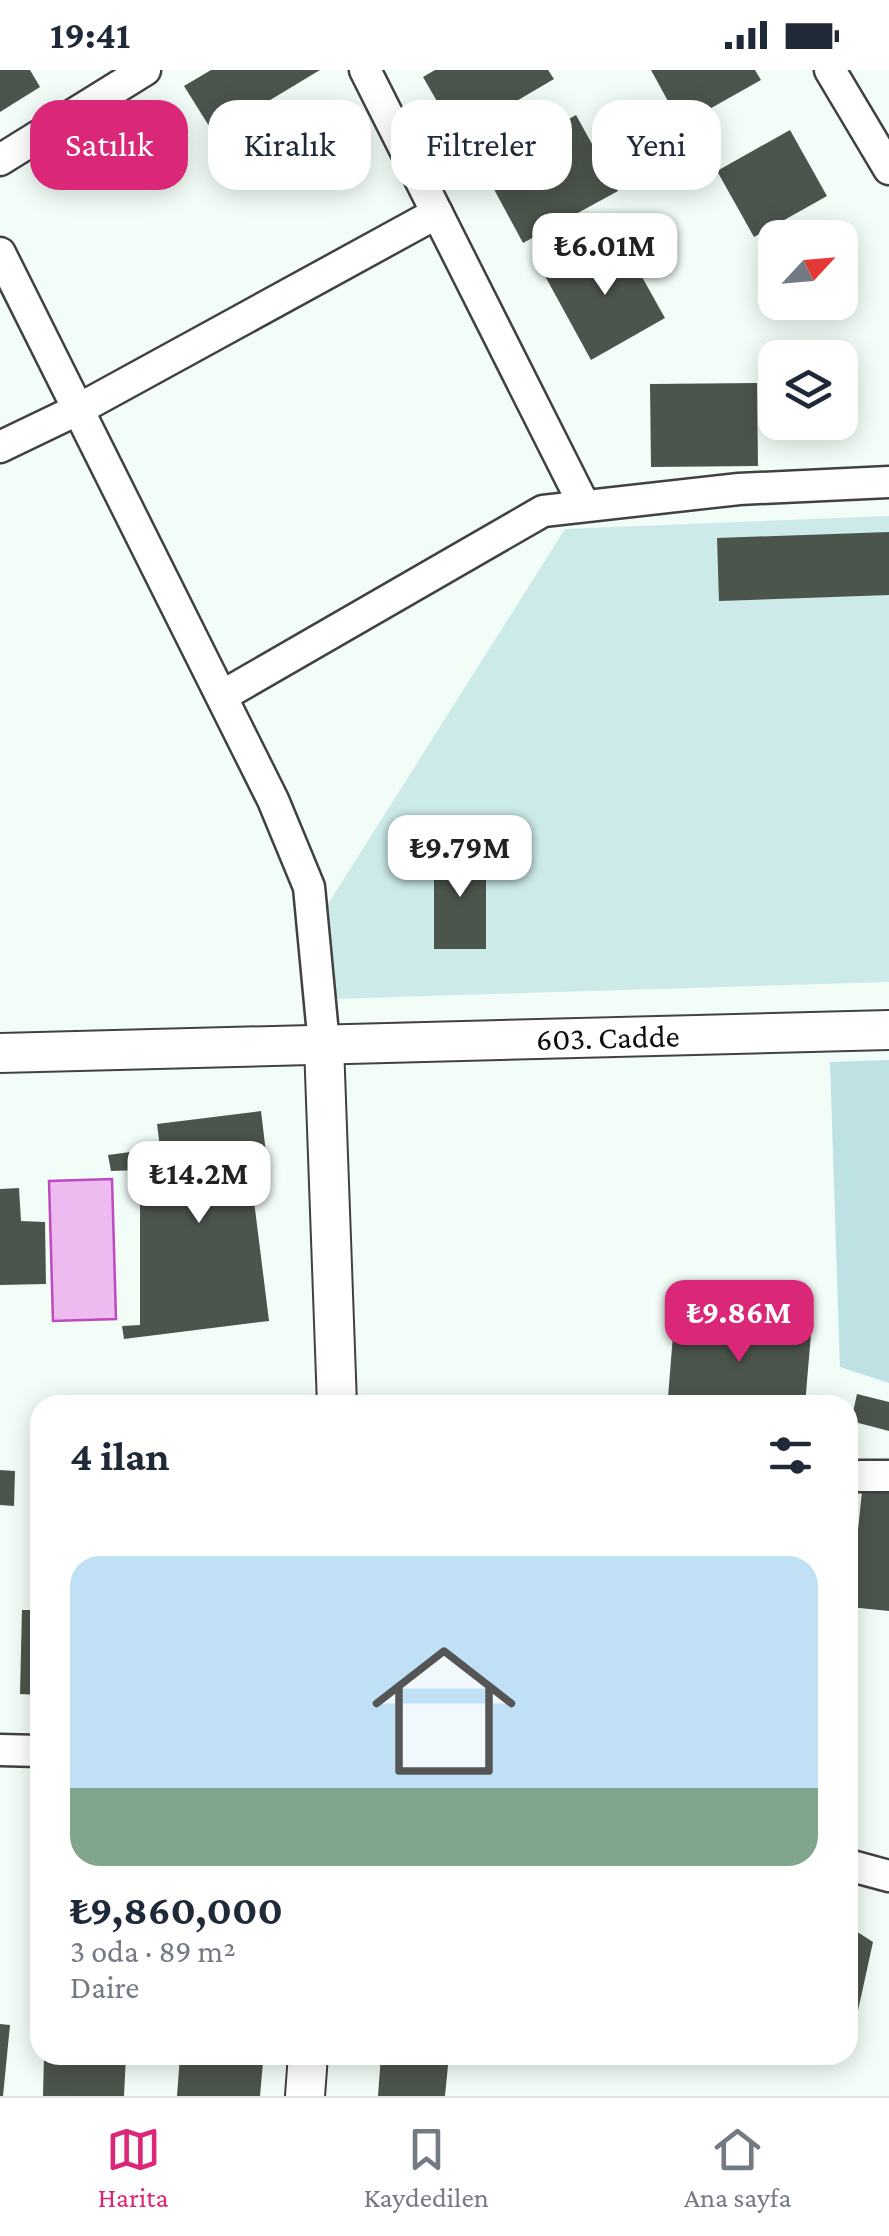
<!DOCTYPE html>
<html lang="tr">
<head>
<meta charset="utf-8">
<style>
	:root { --surface:#fff; --page:#f2f2f3; --text:#1f2937; --muted:#747a83; --line:#e0e1e3; --accent:#db2777 }
	body { margin:0; font-family:"Crimson Pro",serif; background:var(--page); color:var(--text); height:100vh; display:flex; flex-direction:column; font-size:38px; white-space:nowrap }
	* { box-sizing:border-box; margin:0 }
	p { font-size:32px; color:var(--muted) }
	.icon { flex:none; width:55px; height:55px; fill:none; stroke:currentColor; stroke-width:2; stroke-linecap:round; stroke-linejoin:round }
	.map { position:relative; flex:1; overflow:hidden }
	.drawer { position:absolute; left:30px; top:1325px; width:828px; height:670px; display:flex; flex-direction:column; background:var(--surface); border-radius:30px; box-shadow:0 5px 25px #0003 }
	.drawer>* { flex:none }
	.hud { position:absolute; left:30px; top:30px; width:830px; height:90px; display:flex; gap:20px }
	.needle { width:65px; rotate:64deg }
	.controls { position:absolute; left:758px; top:150px; display:grid; gap:20px }
	.controls a { display:grid; place-items:center; width:100px; height:100px; border-radius:20px; background:var(--surface); box-shadow:0 5px 25px #0003; font-size:50px }
	.price { position:absolute; translate:-50% -85px; padding:0 22px; border-radius:20px; background:#fff; color:#222; font-size:32px; line-height:65px; filter:drop-shadow(0 2px 5px #0008) }
	.price::after { content:''; position:absolute; left:50%; top:60px; width:30px; height:22px; margin-left:-15px; background:inherit; clip-path:polygon(0 0,100% 0,50% 100%) }
	.price.on { background:var(--accent); color:#fff }
	ul { padding:0; list-style:none }
	li { display:grid; align-content:center; gap:20px; height:530px; padding:0 40px }
	li span { display:grid; place-items:center; height:310px; border-radius:30px; color:#555 }
	li>.icon { margin-inline-start:auto }
	span .icon { width:180px; height:180px; fill:#fffc; stroke-width:1 }
	li b { font-size:42px }
	h2 { display:flex; justify-content:space-between; align-items:center; height:120px; padding:0 40px; font-size:42px }
	.pill { padding:0 35px; border-radius:30px; background:var(--surface); box-shadow:0 5px 25px #0003; font-size:35px; line-height:90px }
	.pill.on { background:var(--accent); color:#fff }
	.status { display:flex; justify-content:space-between; align-items:center; height:70px; padding:0 50px; background:var(--surface); direction:ltr }
	.status svg { height:28px; fill:currentColor }
	.tab-bar { display:flex; justify-content:space-around; align-items:center; height:140px; border-top:2px solid var(--line); background:var(--surface); font-size:28px; color:var(--muted) }
	.tab-bar a { display:grid; justify-items:center; gap:5px }
	.tab-bar .on { color:var(--accent) }
	.map>svg:first-child { display:block }
	.green { fill:#bee1e4 }
	.pitch { fill:#cbeae8 }
	.water { fill:#edbbef; stroke:#bd4abe; stroke-width:2.5 }
	.building { fill:#4c554c }
	.lines { fill:none; stroke-linecap:round; stroke-linejoin:round }
	.minor-casing { stroke:#414141; stroke-width:35 }
	.tertiary-casing { stroke:#414141; stroke-width:42 }
	.minor { stroke:#fff; stroke-width:30 }
	.tertiary { stroke:#fff; stroke-width:38 }
	.labels { text-anchor:middle; dominant-baseline:central; stroke-width:10; stroke-linejoin:round; paint-order:stroke }
	.street-label { font-size:32px; fill:#0e0e0e; stroke:#fff }
</style>
</head>
<body>
<div class="status"><b>19:41</b><svg viewBox="0 0 49 12"><path d="M0 12V9h3v3zM5 12V6h3v6zM10 12V3h3v9zM15 12V0h3v12zM26 1h20v11H26zM47 4h2v5h-2z"/></svg></div>
<div class="map">
<svg width="889" height="2026" viewBox="0 0 889 2026">
	<rect width="100%" height="100%" fill="#f1fdf6"/>
	<path class="green" d="M889 990V1313L840 1297 830 992Z"/>
	<path class="pitch" d="M889 446V912L330 929 321 845 565 459Z"/>
	<path class="water" d="M112 1109 116 1249 53 1251 49 1111Z"/>
	<g class="building">
		<path d="M0 0H30L40 17 0 42Z"/>
		<path d="M211 0H320L214 64 184 16Z"/>
		<path d="M435 0H548L554 9 457 66 423 7Z"/>
		<path d="M651 0H755L761 10 681 55Z"/>
		<path d="M576 45 618 121 523 173 482 97Z"/>
		<path d="M790 60 827 126 754 167 717 101Z"/>
		<path d="M619 166 665 248 591 290 545 206Z"/>
		<path d="M757 313 758 396 651 397 650 314Z"/>
		<path d="M889 462V525L719 531 717 468Z"/>
		<rect x="434" y="780" width="52" height="99"/>
		<path d="M261 1041 269 1108 241 1112 243 1132 254 1131 269 1251 124 1269 122 1256 140 1255V1100L111 1101 108 1085 160 1078 157 1054Z"/>
		<path d="M19 1118 21 1151 45 1152 46 1214 0 1215V1119Z"/>
		<path d="M674 1253 811 1264 805 1335 668 1327Z"/>
		<path d="M857 1324 889 1332V1361L851 1351Z"/>
		<path d="M0 1400 15 1401 14 1436 0 1435Z"/>
		<path d="M863 1412 889 1415V1541L850 1537Z"/>
		<path d="M22 1540H40V1625L20 1624Z"/>
		<path d="M848 1856 873 1872 857 1945 848 1943Z"/>
		<path d="M0 1954 10 1955 3 2026H0Z"/>
		<path d="M44 1985H126L124 2026H43Z"/>
		<path d="M381 1985H449L445 2026H378Z"/>
		<path d="M180 1986 263 1992 260 2026H177Z"/>
	</g>
	<g class="lines">
		<defs>
			<g id="minor">
				<path d="M365 0 584 435"/>
				<path d="M830 0 889 99"/>
				<path d="M0 90 145 0"/>
				<path d="M0 183 273 730 309 817 324 975"/>
				<path d="M0 377 79 339 437 143"/>
				<path d="M222 626 543 441 739 419 889 412"/>
				<path d="M848 1406H889"/>
				<path d="M0 1680 40 1681"/>
				<path d="M848 1795 889 1806"/>
			</g>
			<g id="tertiary">
				<path d="M324 975 337 1335"/>
				<path id="s1" d="M0 983 889 960"/>
				<path d="M305 2026 308 1985"/>
			</g>
		</defs>
		<use href="#minor" class="minor-casing"/>
		<use href="#tertiary" class="tertiary-casing"/>
		<use href="#minor" class="minor"/>
		<use href="#tertiary" class="tertiary"/>
	</g>
	<g class="labels">
		<g class="street-label">
			<text stroke="none"><textPath href="#s1" startOffset="608">603. Cadde</textPath></text>
		</g>
	</g>
</svg>
<div class="controls">
<a><svg class="needle" viewBox="-14 -14 28 28"><path d="M0-13l5 13h-10z" fill="#e53935"/><path d="M0 13l5-13h-10z" fill="#747a83"/></svg></a>
<a><svg class="icon" aria-label="layers" viewBox="0 0 24 24"><path d="M12 4l9 5-9 5-9-5zM3 14l9 5 9-5"/></svg></a>
</div>
<b class="price" style="left:605px;top:228px">₺6.01M</b>
<b class="price" style="left:460px;top:830px">₺9.79M</b>
<b class="price" style="left:199px;top:1156px">₺14.2M</b>
<b class="price on" style="left:739px;top:1295px">₺9.86M</b>
<div class="hud">
<a class="pill on">Satılık</a>
<a class="pill">Kiralık</a>
<a class="pill">Filtreler</a>
<a class="pill">Yeni</a>
</div>
<section class="drawer">
<h2>4 ilan<svg class="icon" aria-label="filters" viewBox="0 0 24 24"><path d="M4 7h16M4 17h16"/><circle cx="9" cy="7" r="2"/><circle cx="15" cy="17" r="2"/></svg></h2>
<ul>
<li><span style="background:linear-gradient(#bfe0f5 75%,#7fa58c 0)"><svg class="icon" aria-label="home" viewBox="0 0 24 24"><path d="M3 11l9-7 9 7M6 9v11h12V9"/></svg></span><div><b>₺9,860,000</b><p>3 oda · 89 m²</p><p>Daire</p></div></li>
</ul>
</section>
</div>
<nav class="tab-bar">
<a class="on"><svg class="icon" aria-label="map" viewBox="0 0 24 24"><path d="M3 6l6-2 6 2 6-2v14l-6 2-6-2-6 2zM9 4v14M15 6v14"/></svg>Harita</a>
<a><svg class="icon" aria-label="saved" viewBox="0 0 24 24"><path d="M7 4h10v16l-5-4-5 4z"/></svg>Kaydedilen</a>
<a><svg class="icon" aria-label="home" viewBox="0 0 24 24"><path d="M3 11l9-7 9 7M6 9v11h12V9"/></svg>Ana sayfa</a>
</nav>
</body>
</html>
